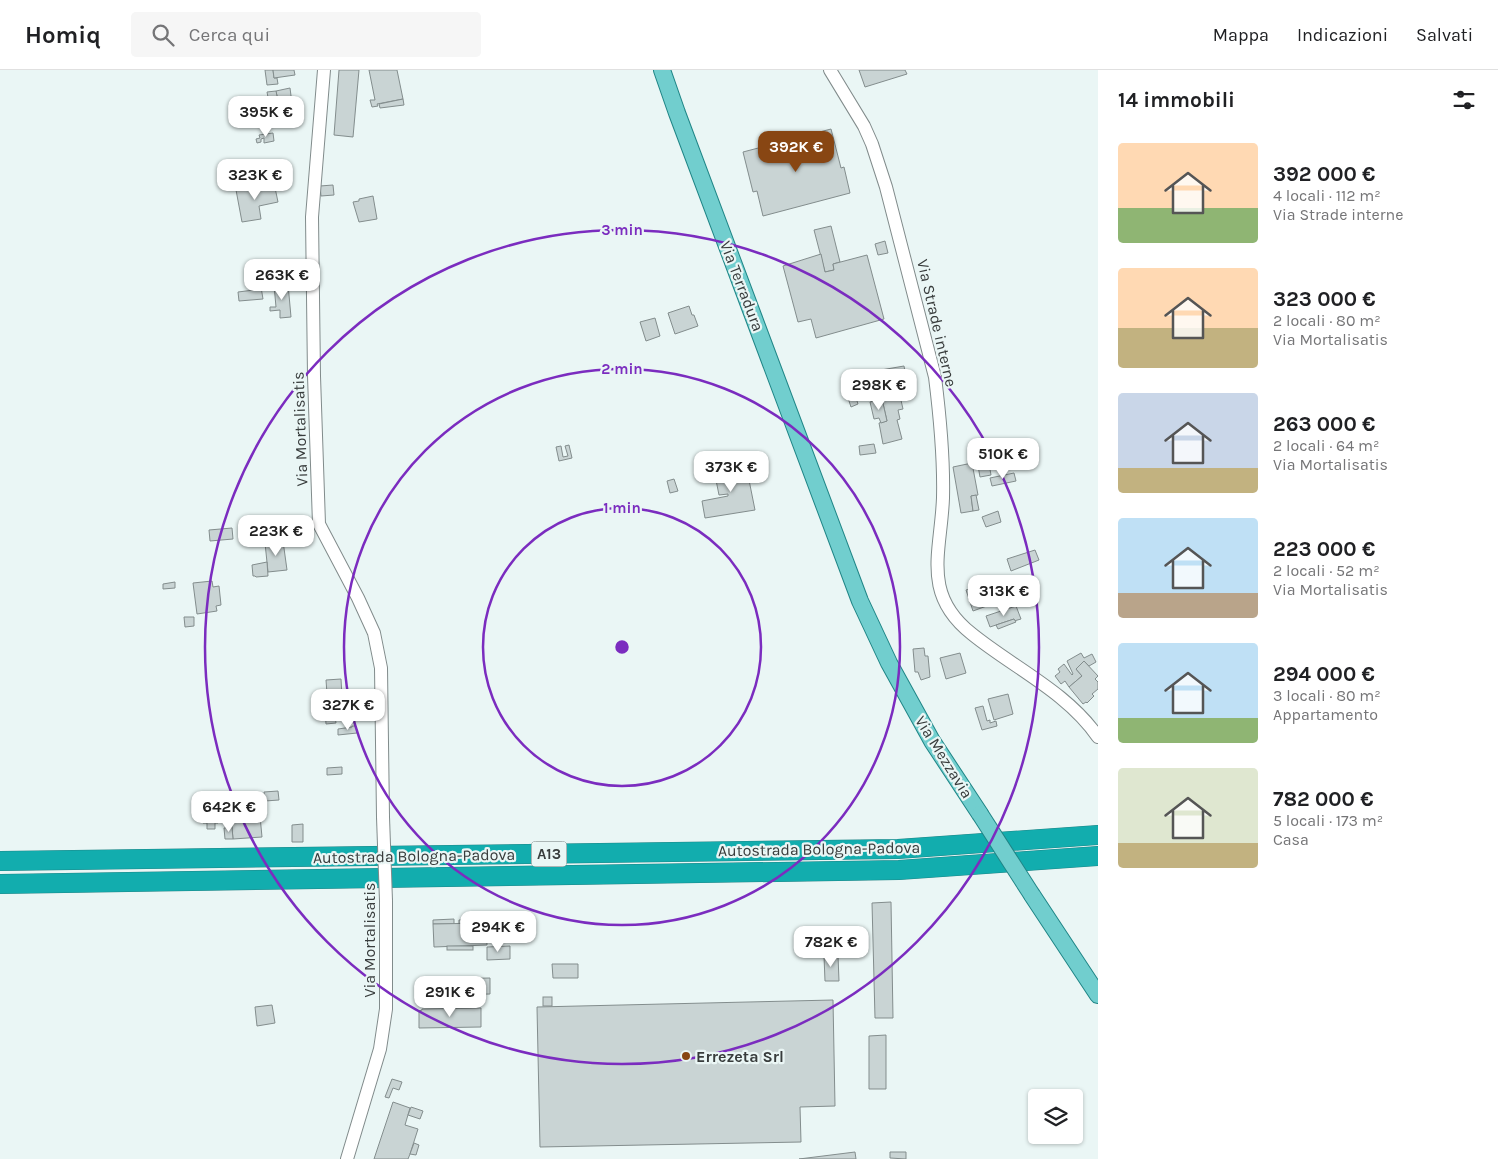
<!DOCTYPE html>
<html lang="it">
<head>
<meta charset="utf-8">
<style>
	:root { --surface:#fff; --page:#f6f6f6; --text:#202124; --muted:#757577; --line:#e0e0e0; --accent:#884613 }
	body { margin:0; font-family:Karla,sans-serif; background:var(--page); color:var(--text); height:100vh; display:flex; flex-direction:column; font-size:19px; white-space:nowrap }
	* { box-sizing:border-box; margin:0 }
	p { font-size:16px; color:var(--muted) }
	.icon { flex:none; width:28px; height:28px; fill:none; stroke:currentColor; stroke-width:2; stroke-linecap:round; stroke-linejoin:round }
	.map { position:relative; flex:1; overflow:hidden }
	.details { display:flex; flex-direction:column; background:var(--surface); width:400px }
	.details>* { flex:none }
	.tools { position:absolute; left:1028px; top:1019px; display:grid; gap:10px }
	.tools a { display:grid; place-items:center; width:55px; height:55px; border-radius:5px; background:var(--surface); box-shadow:0 1px 4px #0004; font-size:25px }
	.price { position:absolute; translate:-50% -42px; padding:0 11px; border-radius:10px; background:#fff; color:#222; font-size:16px; line-height:32px; filter:drop-shadow(0 1px 2px #0008) }
	.price::after { content:''; position:absolute; left:50%; top:30px; width:15px; height:11px; margin-left:-8px; background:inherit; clip-path:polygon(0 0,100% 0,50% 100%) }
	.price.current { background:var(--accent); color:#fff }
	ul { padding:0; list-style:none }
	li { display:flex; align-items:center; gap:15px; height:125px; padding:0 20px }
	li span { display:grid; place-items:center; flex:none; width:140px; height:100px; border-radius:5px; color:#555 }
	li>.icon { margin-inline-start:auto }
	span .icon { width:60px; height:60px; fill:#fffc; stroke-width:1 }
	li b { font-size:21px }
	h2 { display:flex; justify-content:space-between; align-items:center; height:60px; padding:0 20px; font-size:21px }
	header { display:flex; align-items:center; gap:30px; box-sizing:border-box; height:70px; padding:0 25px; background:var(--surface); border-bottom:1px solid var(--line) }
	header strong { font-size:24px }
	nav { display:flex; gap:28px; margin-inline-start:auto; font-size:18px }
	.search { width:350px; height:45px; background:var(--page); display:flex; align-items:center; gap:12px; box-sizing:border-box; padding:0 18px; border-radius:5px; color:var(--muted); font-size:19px }
	main { display:flex; flex:1; min-height:0 }
	.map>svg:first-child { display:block }
	.building { fill:#c9d4d4; stroke:#838d8d }
	.lines { fill:none; stroke-linecap:round; stroke-linejoin:round }
	.minor-casing { stroke:#818b8b; stroke-width:14 }
	.major-casing { stroke:#1f8586; stroke-width:18 }
	.highway-casing { stroke:#1f8586; stroke-width:20 }
	.minor { stroke:#fff; stroke-width:12 }
	.major { stroke:#71cece; stroke-width:16 }
	.highway { stroke:#12adae; stroke-width:19 }
	.minor-bridge-casing { stroke:#818b8b; stroke-width:14; stroke-linecap:butt }
	.major-bridge-casing { stroke:#1f8586; stroke-width:18; stroke-linecap:butt }
	.minor-bridge { stroke:#fff; stroke-width:12 }
	.major-bridge { stroke:#71cece; stroke-width:16 }
	.ring { fill:none; stroke:#7b2cbf; stroke-width:2.5 }
	.poi-dot { fill:#884613; stroke:#eaf6f5; stroke-width:2 }
	.labels { text-anchor:middle; dominant-baseline:central; stroke-width:4.5; stroke-linejoin:round; paint-order:stroke }
	.shield { fill:#eaf6f5; stroke:#6d7474; stroke-width:1 }
	.shield-label { font-size:15px; font-weight:bold; fill:#383c3c }
	.street-label { font-size:16px; fill:#383c3c; stroke:#eaf6f5 }
	.poi-label { font-size:16px; font-weight:bold; fill:#383c3c; stroke:#eaf6f5; text-anchor:start }
	.centre { fill:#7b2cbf; stroke:#eaf6f5; stroke-width:2.5 }
	.ring-label { font-size:15px; text-anchor:middle; font-weight:bold; fill:#7b2cbf; stroke:#eaf6f5; stroke-width:4.5; stroke-linejoin:round; paint-order:stroke }
</style>
</head>
<body>
<header>
<strong>Homiq</strong>
<div class="search"><svg class="icon" aria-label="search" viewBox="0 0 24 24"><circle cx="10" cy="10" r="6"/><path d="M15 15l6 6"/></svg>Cerca qui</div>
<nav><a>Mappa</a><a>Indicazioni</a><a>Salvati</a></nav>
</header>
<main>
<div class="map">
<svg width="1098" height="1089" viewBox="0 0 1098 1089">
	<rect width="100%" height="100%" fill="#eaf6f5"/>
	<g class="building">
		<path d="M265 0H273L274 8H277L278 14 267 15Z"/>
		<path d="M273 0H294L295 5 274 8Z"/>
		<path d="M339 0H359L353 67 334 65Z"/>
		<path d="M369 0H397L403 29 377 34 378 36 372 37 370 30H375Z"/>
		<path d="M859 0H905L907 4 865 17Z"/>
		<path d="M290 18 294 49 282 51 276 21Z"/>
		<path d="M276 21 279 36 270 38 267 22Z"/>
		<path d="M403 29 404 35 380 38 379 34Z"/>
		<path d="M831 59 841 98 844 97 850 123 763 146 757 121 753 122 743 82Z"/>
		<path d="M273 63 274 71 264 73V68L261 69V72L257 73 256 69 260 68 259 65Z"/>
		<path d="M274 113 278 132 259 136 261 149 242 152 236 120Z"/>
		<path d="M333 115 334 125 321 126 320 116Z"/>
		<path d="M373 126 377 149 359 152 353 132 359 131V129Z"/>
		<path d="M831 156 840 192 833 194 834 200 825 202 814 160Z"/>
		<path d="M885 171 888 183 878 185 875 174Z"/>
		<path d="M821 184 825 202 834 200 833 194 867 185 884 249 816 268 811 249 798 252 783 196Z"/>
		<path d="M288 214 291 247 280 248V240L270 241V237H276L274 215Z"/>
		<path d="M261 217 263 229 239 231 238 222 254 220V218Z"/>
		<path d="M689 236 692 245H694L698 256 675 264 668 243Z"/>
		<path d="M655 248 660 266 646 271 640 252Z"/>
		<path d="M904 296 908 318 885 322 881 300Z"/>
		<path d="M854 322 858 334 851 337 847 325Z"/>
		<path d="M900 326 903 339 898 340 900 349 897 350 902 369 883 374 879 353 887 351 882 329Z"/>
		<path d="M882 329 887 351 881 353 879 348 874 349 870 332Z"/>
		<path d="M874 374 876 383 860 385 859 376Z"/>
		<path d="M569 375 572 388 559 391 556 377 561 376 563 387 568 386 565 376Z"/>
		<path d="M988 388 991 405 980 407 977 390Z"/>
		<path d="M972 393 978 425 971 426 973 441 961 443 953 397Z"/>
		<path d="M746 395 755 440 705 448 702 431 728 426V424L719 425 714 400Z"/>
		<path d="M1014 403 1016 411 992 416 990 408Z"/>
		<path d="M674 409 678 421 670 423 667 411Z"/>
		<path d="M976 425 979 440 973 441 971 426Z"/>
		<path d="M998 441 1001 452 986 457 982 447Z"/>
		<path d="M232 458 233 469 210 471 209 460Z"/>
		<path d="M283 471 287 500 268 502 265 473Z"/>
		<path d="M1035 480 1039 490 1011 501 1007 489Z"/>
		<path d="M267 492 268 506 256 507 255 506H253L252 495Z"/>
		<path d="M996 510 1003 530 973 541 966 520Z"/>
		<path d="M212 511 213 517 219 516 221 535 216 536 217 541 197 544 193 513Z"/>
		<path d="M175 512V518L163 519V514Z"/>
		<path d="M1016 536 1021 549 1014 551V549L990 557 986 546Z"/>
		<path d="M184 547H194V556L185 557Z"/>
		<path d="M1014 549 1016 552 998 559 996 555Z"/>
		<path d="M924 578 925 586H928L930 607 921 610 918 602H915L913 579Z"/>
		<path d="M960 583 966 603 946 609 940 588Z"/>
		<path d="M1081 583 1084 588 1092 584 1096 592 1089 596 1084 591 1076 599 1082 606 1069 617 1065 611 1061 614 1055 606 1060 602 1058 599 1064 594 1072 605 1073 604 1067 591Z"/>
		<path d="M1084 591 1098 606 1095 609 1098 612V619L1092 624 1094 626 1087 633 1086 632 1083 634 1069 617 1082 606 1076 599Z"/>
		<path d="M341 609 342 627H340V633H346L347 645 335 646 336 653 326 654 324 624H327L326 610Z"/>
		<path d="M1008 624 1013 644 994 650 988 629Z"/>
		<path d="M983 636 987 651 990 650V653L996 651 997 656 982 660 975 638Z"/>
		<path d="M352 656H356L357 663 338 665V659L352 657Z"/>
		<path d="M342 697V704L327 705V698Z"/>
		<path d="M278 721 279 730 265 731 264 722Z"/>
		<path d="M252 732 253 746H260L262 767 233 769 231 747H239L238 741 233 742 232 734Z"/>
		<path d="M203 741H218V753H215V759H207V753H203Z"/>
		<path d="M303 754V772H292V755Z"/>
		<path d="M232 757 233 769H225L224 758Z"/>
		<path d="M891 832 893 948H875L872 833Z"/>
		<path d="M454 849V854H433V850Z"/>
		<path d="M480 849V853L459 854V850Z"/>
		<path d="M486 853 487 875 434 877 433 854Z"/>
		<rect x="447" y="876" width="26" height="4"/>
		<path d="M510 876V889L487 890V877Z"/>
		<path d="M824 886H838L839 911H825Z"/>
		<path d="M552 894H578V908H553Z"/>
		<path d="M490 908V924L440 925V909Z"/>
		<rect x="543" y="927" width="9" height="9"/>
		<rect x="446" y="930" width="13" height="9"/>
		<path d="M461 930H472V938L461 939Z"/>
		<path d="M833 930 835 1036 800 1037 801 1072 540 1077 537 937Z"/>
		<path d="M272 935 275 953 257 956 255 937Z"/>
		<path d="M481 938V957L419 958V941L422 940V939Z"/>
		<path d="M886 965V1019H869V966Z"/>
		<path d="M392 1009 402 1012 399 1020 393 1018 389 1028 385 1027Z"/>
		<path d="M393 1032 410 1038 405 1055 418 1059 410 1084 408 1089H374Z"/>
		<path d="M411 1037 423 1041 420 1049 408 1045Z"/>
		<path d="M414 1073 419 1075 416 1085 410 1084Z"/>
		<path d="M855 1082 856 1089H799Z"/>
		<path d="M890 1082H906V1089L890 1088Z"/>
	</g>
	<g class="lines">
		<defs>
			<g id="minor">
				<path d="M324 0 312 147 314 306 319 454 358 528 374 563 381 598 383 747"/>
				<path d="M830 0 864 56 872 74 886 117 935 307C940 347 944 388 943 428 941 482 921 524 972 564 1014 598 1067 622 1098 667"/>
				<path d="M347 1089 380 979 386 939V831"/>
			</g>
			<g id="major">
				<path d="M662 0 677 43 860 531 889 593 932 671 980 744"/>
				<path d="M1032 825 1098 925"/>
			</g>
			<g id="highway">
				<path d="M0 791 898 779 1098 765"/>
				<path d="M0 814 899 800 1098 786"/>
			</g>
		</defs>
		<use href="#minor" class="minor-casing"/>
		<use href="#major" class="major-casing"/>
		<use href="#highway" class="highway-casing"/>
		<use href="#minor" class="minor"/>
		<use href="#major" class="major"/>
		<use href="#highway" class="highway"/>
		<defs>
			<path id="minor-bridge" d="M383 747 386 831"/>
			<path id="major-bridge" d="M980 744 1032 825"/>
		</defs>
		<use href="#minor-bridge" class="minor-bridge-casing"/>
		<use href="#major-bridge" class="major-bridge-casing"/>
		<use href="#minor-bridge" class="minor-bridge"/>
		<use href="#major-bridge" class="major-bridge"/>
	</g>
	<g class="ring">
		<circle cx="622" cy="577" r="139"/>
		<circle cx="622" cy="577" r="278"/>
		<circle cx="622" cy="577" r="417"/>
	</g>
	<circle class="poi-dot" cx="686" cy="986" r="5"/>
	<g class="labels">
		<rect class="shield" x="531.5" y="771.5" width="35" height="25" rx="4"/>
		<g class="shield-label">
			<text x="549" y="784">A13</text>
		</g>
		<g class="street-label">
			<text transform="translate(742 216) rotate(69)">Via Terradura</text>
			<text transform="translate(937 253) rotate(77)">Via Strade interne</text>
			<text transform="translate(300 359) rotate(-92)">Via Mortalisatis</text>
			<text transform="translate(944 687) rotate(58)">Via Mezzavia</text>
			<text transform="translate(819 779) rotate(-1)">Autostrada Bologna-Padova</text>
			<text transform="translate(414 786) rotate(-1)">Autostrada Bologna-Padova</text>
			<text transform="translate(369 870) rotate(-90)">Via Mortalisatis</text>
		</g>
		<g class="poi-label">
			<text x="696" y="986">Errezeta Srl</text>
		</g>
	</g>
	<circle cx="622" cy="577" r="8" class="centre"/>
	<g class="ring-label">
		<text x="622" y="165">3 min</text>
		<text x="622" y="304">2 min</text>
		<text x="622" y="443">1 min</text>
	</g>
</svg>
<div class="tools">
<a><svg class="icon" aria-label="layers" viewBox="0 0 24 24"><path d="M12 4l9 5-9 5-9-5zM3 14l9 5 9-5"/></svg></a>
</div>
<b class="price" style="left:266px;top:68px">395K €</b>
<b class="price current" style="left:796px;top:103px">392K €</b>
<b class="price" style="left:255px;top:131px">323K €</b>
<b class="price" style="left:282px;top:231px">263K €</b>
<b class="price" style="left:879px;top:341px">298K €</b>
<b class="price" style="left:1003px;top:410px">510K €</b>
<b class="price" style="left:731px;top:423px">373K €</b>
<b class="price" style="left:276px;top:487px">223K €</b>
<b class="price" style="left:1004px;top:547px">313K €</b>
<b class="price" style="left:348px;top:661px">327K €</b>
<b class="price" style="left:229px;top:763px">642K €</b>
<b class="price" style="left:498px;top:883px">294K €</b>
<b class="price" style="left:831px;top:898px">782K €</b>
<b class="price" style="left:450px;top:948px">291K €</b>
</div>
<section class="details">
<h2>14 immobili<svg class="icon" aria-label="filters" viewBox="0 0 24 24"><path d="M4 7h16M4 17h16"/><circle cx="9" cy="7" r="2"/><circle cx="15" cy="17" r="2"/></svg></h2>
<ul>
<li><span style="background:linear-gradient(#ffd9b3 65%,#8fb573 0)"><svg class="icon" aria-label="home" viewBox="0 0 24 24"><path d="M3 11l9-7 9 7M6 9v11h12V9"/></svg></span><div><b>392 000 €</b><p>4 locali · 112 m²</p><p>Via Strade interne</p></div></li>
<li><span style="background:linear-gradient(#ffd9b3 60%,#c2b280 0)"><svg class="icon" aria-label="home" viewBox="0 0 24 24"><path d="M3 11l9-7 9 7M6 9v11h12V9"/></svg></span><div><b>323 000 €</b><p>2 locali · 80 m²</p><p>Via Mortalisatis</p></div></li>
<li><span style="background:linear-gradient(#c9d6e8 75%,#c2b280 0)"><svg class="icon" aria-label="home" viewBox="0 0 24 24"><path d="M3 11l9-7 9 7M6 9v11h12V9"/></svg></span><div><b>263 000 €</b><p>2 locali · 64 m²</p><p>Via Mortalisatis</p></div></li>
<li><span style="background:linear-gradient(#bfe0f5 75%,#b9a48a 0)"><svg class="icon" aria-label="home" viewBox="0 0 24 24"><path d="M3 11l9-7 9 7M6 9v11h12V9"/></svg></span><div><b>223 000 €</b><p>2 locali · 52 m²</p><p>Via Mortalisatis</p></div></li>
<li><span style="background:linear-gradient(#bfe0f5 75%,#8fb573 0)"><svg class="icon" aria-label="home" viewBox="0 0 24 24"><path d="M3 11l9-7 9 7M6 9v11h12V9"/></svg></span><div><b>294 000 €</b><p>3 locali · 80 m²</p><p>Appartamento</p></div></li>
<li><span style="background:linear-gradient(#dfe7d0 75%,#c2b280 0)"><svg class="icon" aria-label="home" viewBox="0 0 24 24"><path d="M3 11l9-7 9 7M6 9v11h12V9"/></svg></span><div><b>782 000 €</b><p>5 locali · 173 m²</p><p>Casa</p></div></li>
</ul>
</section>
</main>
</body>
</html>
